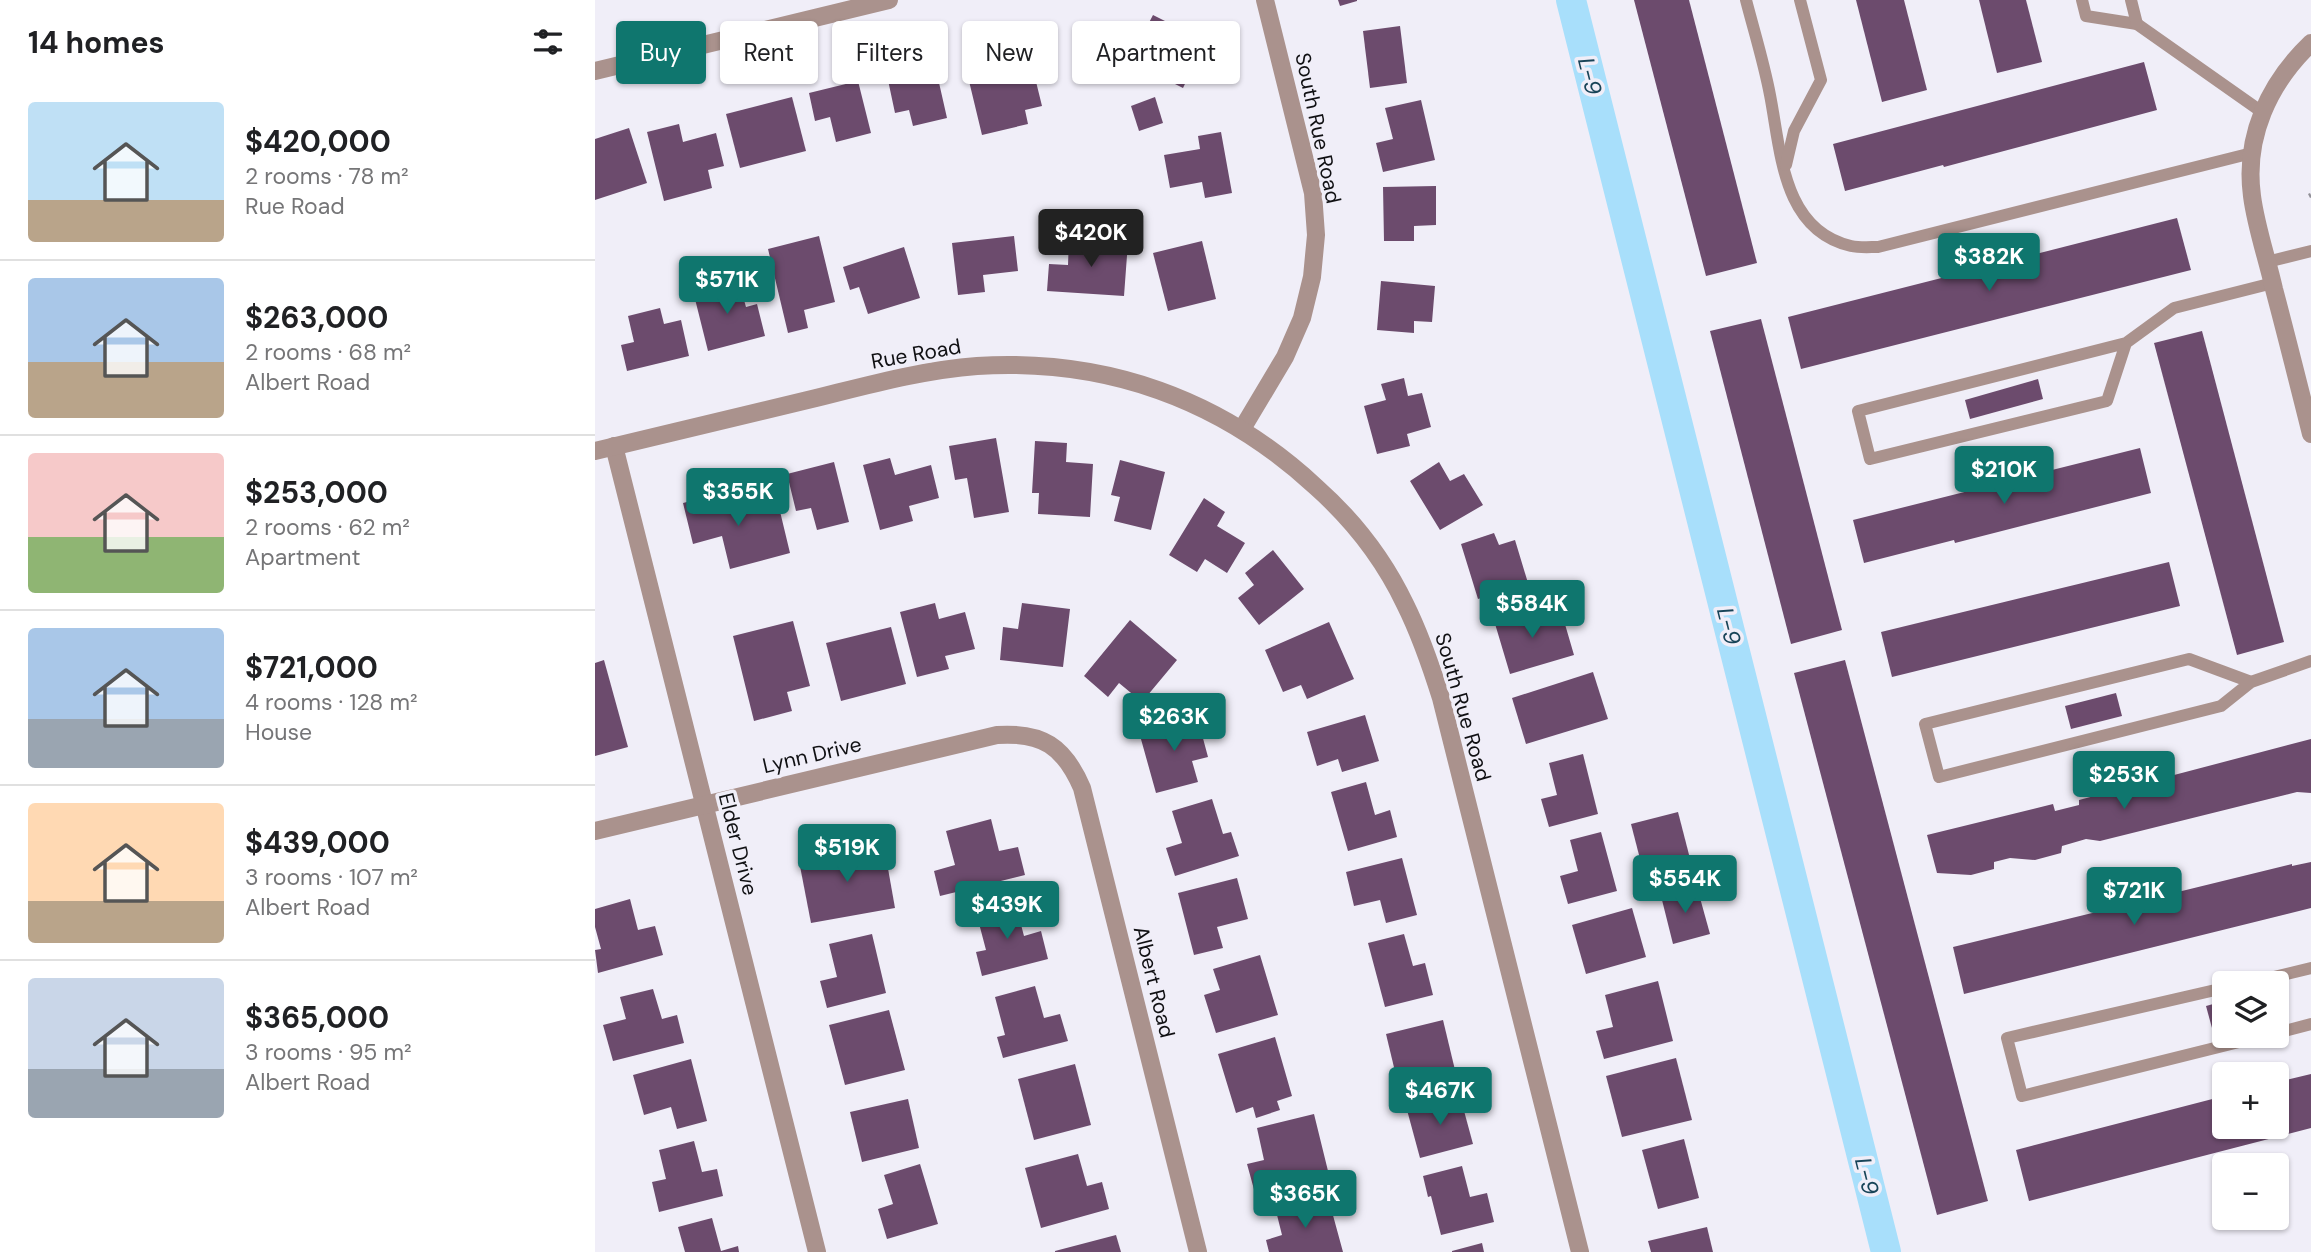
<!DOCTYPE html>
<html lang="en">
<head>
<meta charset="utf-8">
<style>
	:root { --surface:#fff; --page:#f6f6f6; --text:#202124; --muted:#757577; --line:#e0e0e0; --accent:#0f766e }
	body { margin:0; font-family:"DM Sans",sans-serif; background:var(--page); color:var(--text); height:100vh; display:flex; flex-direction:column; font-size:26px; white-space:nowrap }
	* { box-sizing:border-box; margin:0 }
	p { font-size:23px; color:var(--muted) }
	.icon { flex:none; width:38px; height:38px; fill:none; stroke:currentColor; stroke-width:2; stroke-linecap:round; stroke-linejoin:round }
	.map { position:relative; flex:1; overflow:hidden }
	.side { display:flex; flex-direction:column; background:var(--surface); width:595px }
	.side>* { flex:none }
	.top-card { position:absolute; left:21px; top:21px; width:665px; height:63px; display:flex; gap:14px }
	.fabs { position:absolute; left:1617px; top:971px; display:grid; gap:14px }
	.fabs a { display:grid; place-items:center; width:77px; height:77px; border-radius:7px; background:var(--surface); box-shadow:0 2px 5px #0004; font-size:35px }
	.price { position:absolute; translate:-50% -60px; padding:0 16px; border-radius:7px; background:var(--accent); color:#fff; font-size:23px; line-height:46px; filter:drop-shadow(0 2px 4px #0008) }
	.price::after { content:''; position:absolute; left:50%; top:42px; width:21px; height:16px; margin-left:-10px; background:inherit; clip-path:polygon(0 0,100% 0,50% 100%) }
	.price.active { background:#222; color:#fff }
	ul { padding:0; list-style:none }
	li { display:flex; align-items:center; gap:21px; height:175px; padding:0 28px }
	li+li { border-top:2px solid var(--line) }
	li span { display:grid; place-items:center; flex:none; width:196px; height:140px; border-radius:7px; color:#555 }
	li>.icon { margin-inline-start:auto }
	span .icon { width:84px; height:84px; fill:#fffc; stroke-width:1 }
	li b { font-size:30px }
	h2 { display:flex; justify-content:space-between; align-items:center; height:84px; padding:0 28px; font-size:30px }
	.chip { padding:0 24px; border-radius:7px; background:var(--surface); box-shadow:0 2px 5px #0004; font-size:24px; line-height:63px }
	.chip.active { background:var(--accent); color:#fff }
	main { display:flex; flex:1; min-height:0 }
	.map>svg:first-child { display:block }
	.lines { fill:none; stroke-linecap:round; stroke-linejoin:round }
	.canal { stroke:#a8dffb; stroke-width:30 }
	.building { fill:#6c4b6d }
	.path { stroke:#919097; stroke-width:4.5; stroke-dasharray:5 3.5; stroke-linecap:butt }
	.service { stroke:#aa928d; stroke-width:12 }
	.minor { stroke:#aa928d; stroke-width:18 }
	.labels { text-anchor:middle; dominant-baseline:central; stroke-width:7; stroke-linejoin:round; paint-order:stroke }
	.street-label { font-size:21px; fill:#101013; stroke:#f0eef8 }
	.water-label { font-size:23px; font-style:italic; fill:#184458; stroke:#f0eef8 }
</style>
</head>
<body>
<main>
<section class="side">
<h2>14 homes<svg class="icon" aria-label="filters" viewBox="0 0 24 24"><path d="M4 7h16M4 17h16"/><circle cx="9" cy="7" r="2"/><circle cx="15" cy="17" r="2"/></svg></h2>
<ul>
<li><span style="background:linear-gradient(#bfe0f5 70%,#b9a48a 0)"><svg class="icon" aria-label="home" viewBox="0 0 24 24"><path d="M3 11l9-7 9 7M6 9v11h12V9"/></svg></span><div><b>$420,000</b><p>2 rooms · 78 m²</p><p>Rue Road</p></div></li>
<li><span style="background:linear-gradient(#a9c7e8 60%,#b9a48a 0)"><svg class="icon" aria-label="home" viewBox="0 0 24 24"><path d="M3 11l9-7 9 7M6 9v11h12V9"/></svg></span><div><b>$263,000</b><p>2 rooms · 68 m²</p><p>Albert Road</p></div></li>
<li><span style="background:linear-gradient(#f6c9c9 60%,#8fb573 0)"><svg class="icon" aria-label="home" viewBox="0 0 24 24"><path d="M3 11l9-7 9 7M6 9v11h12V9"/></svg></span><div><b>$253,000</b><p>2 rooms · 62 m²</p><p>Apartment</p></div></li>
<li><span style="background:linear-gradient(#a9c7e8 65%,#9aa5b1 0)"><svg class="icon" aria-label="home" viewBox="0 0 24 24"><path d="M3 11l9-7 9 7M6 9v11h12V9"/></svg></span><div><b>$721,000</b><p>4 rooms · 128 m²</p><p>House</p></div></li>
<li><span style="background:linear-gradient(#ffd9b3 70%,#b9a48a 0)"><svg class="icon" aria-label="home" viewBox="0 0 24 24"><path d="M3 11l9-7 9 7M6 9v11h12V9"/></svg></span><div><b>$439,000</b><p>3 rooms · 107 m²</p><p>Albert Road</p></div></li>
<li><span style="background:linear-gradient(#c9d6e8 65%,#9aa5b1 0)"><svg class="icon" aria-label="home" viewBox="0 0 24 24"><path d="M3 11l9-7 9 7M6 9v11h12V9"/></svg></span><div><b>$365,000</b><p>3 rooms · 95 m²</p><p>Albert Road</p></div></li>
</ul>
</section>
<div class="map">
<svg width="1716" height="1252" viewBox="0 0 1716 1252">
	<rect width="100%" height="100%" fill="#f0eef8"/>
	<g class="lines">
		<path class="canal" d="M976 0 1291 1252"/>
	</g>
	<g class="building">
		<path d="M743 0H762V1L745 6Z"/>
		<path d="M1039 0H1094L1162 263 1111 276Z"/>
		<path d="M1261 0H1309L1332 90 1287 102Z"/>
		<path d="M1384 0H1431L1447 62 1402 73Z"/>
		<path d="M558 15 580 26 572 41 603 57 588 88 534 61Z"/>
		<path d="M805 26 812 83 775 88 768 31Z"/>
		<path d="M431 41 447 106 430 110 433 124 387 135 368 56Z"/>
		<path d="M311 61 313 71 340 65 352 118 318 126 314 110 300 113 290 66Z"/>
		<path d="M1549 62 1562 110 1349 167 1348 165 1250 191 1238 144Z"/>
		<path d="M263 81 276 133 241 142 235 117 220 121 214 93Z"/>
		<path d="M197 97 211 151 145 168 131 114Z"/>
		<path d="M560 97 568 123 544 131 536 106Z"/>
		<path d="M826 100 840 160 788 172 781 143 798 139 790 108Z"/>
		<path d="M84 124 88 142 121 133 129 166 113 170 117 188 69 201 52 132Z"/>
		<path d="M34 128 52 183 0 200V139Z"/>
		<path d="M626 132 637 193 610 198 607 182 575 188 569 155 605 149 603 136Z"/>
		<path d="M841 186V225L819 226V241H789L788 187Z"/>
		<path d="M1582 218 1596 270 1206 369 1193 317Z"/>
		<path d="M224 236 240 302 209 310 213 328 193 333 173 249Z"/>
		<path d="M419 236 423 271 388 275 390 292 363 295 357 243Z"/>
		<path d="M474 238 533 242 529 296 452 291 454 264 473 265Z"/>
		<path d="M607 241 621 299 573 311 558 253Z"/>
		<path d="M309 247 325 298 273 314 264 287 255 290 248 267Z"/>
		<path d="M143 279 151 307 162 304 170 336 113 351 98 291Z"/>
		<path d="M786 281 840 286 837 322 819 321V333L782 330Z"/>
		<path d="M65 308 69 324 86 320 94 356 32 371 26 345 39 342 33 316Z"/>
		<path d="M1166 319 1247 630 1196 644 1115 331Z"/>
		<path d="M1607 331 1689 642 1642 655 1559 343Z"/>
		<path d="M809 378 813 396 827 393 836 427 812 434 815 446 782 454 769 406 791 400 786 384Z"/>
		<path d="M1443 379 1448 399 1375 419 1370 400Z"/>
		<path d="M401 438 414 512 379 518 372 478 360 480 354 446Z"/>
		<path d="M440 441 472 443 471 462 498 464 495 517 443 514 444 493H437Z"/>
		<path d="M1545 448 1556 493 1360 543 1359 540 1269 563 1258 520Z"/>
		<path d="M295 458 300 475 336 465 344 498 314 506 318 521 285 530 268 465Z"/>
		<path d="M525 460 570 472 556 530 519 521 525 497 516 495Z"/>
		<path d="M239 462 254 522 222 530 216 508 201 511 192 474Z"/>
		<path d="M844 462 855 481 869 474 888 505 845 530 815 481Z"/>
		<path d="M139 490 145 513 183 503 195 553 135 569 127 536 98 544 88 503Z"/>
		<path d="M609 498 630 512 622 526 650 543 632 573 610 559 602 572 574 555Z"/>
		<path d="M899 533 904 545 920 540 933 583 883 599 866 544Z"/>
		<path d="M678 550 709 589 664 625 643 598 659 585 650 573Z"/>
		<path d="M1574 562 1585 606 1297 677 1286 632Z"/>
		<path d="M340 603 344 619 370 612 380 649 350 656 354 669 322 677 305 612Z"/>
		<path d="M427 603 475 609 468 667 405 660 408 627 423 629Z"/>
		<path d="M932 607 937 623 967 614 979 655 915 674 898 617Z"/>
		<path d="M535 620 582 660 547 702 524 683 513 697 489 676Z"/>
		<path d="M198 621 215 686 192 692 197 711 159 721 138 636Z"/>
		<path d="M734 622 759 679 712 699 706 685 688 692 670 650Z"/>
		<path d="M296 627 311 684 246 701 231 643Z"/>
		<path d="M9 660 33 747 0 756V663Z"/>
		<path d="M1250 660 1393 1201 1342 1215 1199 673Z"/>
		<path d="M998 672 1013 719 931 744 917 698Z"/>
		<path d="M1521 693 1527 716 1476 729 1470 706Z"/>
		<path d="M770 715 784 761 747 772 743 759 722 766 712 732Z"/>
		<path d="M602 716 613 757 597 761 603 782 561 793 544 732Z"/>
		<path d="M1716 739V793L1702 792 1505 841 1491 839 1467 846 1466 853 1440 860 1415 858 1399 862V869L1376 875 1342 873 1332 835 1458 804 1460 811 1484 805V800Z"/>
		<path d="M988 754 1003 814 954 827 946 799 962 795 954 763Z"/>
		<path d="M771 782 780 815 795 810 802 837 753 851 736 792Z"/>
		<path d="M617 799 628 834 636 832 644 856 580 876 571 848 587 843 577 811Z"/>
		<path d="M1083 812 1099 874 1052 886 1036 824Z"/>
		<path d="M396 819 404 851 423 847 430 875 345 896 339 871 360 865 351 831Z"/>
		<path d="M1006 832 1022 891 973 904 965 876 983 871 975 840Z"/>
		<path d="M289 846 300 908 216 923 204 861Z"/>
		<path d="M807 858 822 915 791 923 785 900 759 906 751 872Z"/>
		<path d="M1716 862V908L1369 994 1358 947 1697 864V866Z"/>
		<path d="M642 878 653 919 622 927 628 948 599 955 583 893Z"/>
		<path d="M1102 887 1115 934 1078 944 1066 896Z"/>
		<path d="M35 899 43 930 60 926 68 955 3 973 0 950 6 949 0 927V909Z"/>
		<path d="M420 902 429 936 446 931 453 959 387 976 381 952 391 950 381 912Z"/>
		<path d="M1037 908 1051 957 991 974 977 925Z"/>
		<path d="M277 934 291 993 232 1008 225 981 242 977 234 944Z"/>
		<path d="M809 934 818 966 830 963 838 995 790 1007 773 943Z"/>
		<path d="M665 955 683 1015 621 1033 609 995 625 990 618 969Z"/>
		<path d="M1063 981 1078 1041 1009 1059 1001 1031 1018 1027 1010 995Z"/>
		<path d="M440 986 449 1018 465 1014 473 1041 408 1058 402 1037 410 1035 400 997Z"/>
		<path d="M58 989 67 1019 82 1015 89 1043 18 1061 8 1025 31 1019 25 997Z"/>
		<path d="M1629 1001V1025L1617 1028 1611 1006Z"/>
		<path d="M294 1010 310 1070 250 1085 234 1025Z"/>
		<path d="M848 1020 860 1070 803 1084 791 1034Z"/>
		<path d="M680 1037 697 1096 682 1101 685 1110 661 1118 658 1107 641 1113 623 1054Z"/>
		<path d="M1081 1058 1097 1120 1027 1137 1011 1076Z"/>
		<path d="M96 1059 112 1121 82 1129 76 1107 49 1115 38 1075Z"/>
		<path d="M480 1064 496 1125 439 1140 423 1079Z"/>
		<path d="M1716 1074V1128L1434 1201 1421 1150 1629 1096V1127H1682V1082Z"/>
		<path d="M865 1096 878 1144 825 1158 812 1110Z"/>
		<path d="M313 1099 324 1148 267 1162 255 1112Z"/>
		<path d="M719 1114 734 1175 660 1193 652 1164 669 1160 662 1128Z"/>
		<path d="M1089 1139 1104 1198 1063 1209 1047 1150Z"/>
		<path d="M99 1141 107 1172 122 1169 128 1196 64 1212 57 1182 71 1179 64 1150Z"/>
		<path d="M483 1154 492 1186 507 1182 514 1209 446 1228 430 1168Z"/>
		<path d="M325 1164 343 1224 292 1239 283 1209 298 1204 289 1175Z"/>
		<path d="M867 1166 875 1197 892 1193 899 1222 846 1235 836 1196 833 1197 828 1176Z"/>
		<path d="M714 1198 718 1212 736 1208 748 1252H674L671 1240 687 1235 680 1207Z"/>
		<path d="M117 1218 126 1251 143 1246 144 1252H90L83 1227Z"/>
		<path d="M1112 1227 1118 1252H1056L1053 1241Z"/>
		<path d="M521 1235 526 1252H460V1251Z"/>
		<path d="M887 1243 889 1252H857V1251Z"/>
	</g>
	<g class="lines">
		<path class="path" d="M1714 196 1716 195"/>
		<g class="service">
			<path d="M1151 0C1159 31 1169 63 1175 95 1186 151 1187 230 1256 246 1265 248 1275 247 1283 247L1657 153"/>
			<path d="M1487 0 1491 16 1542 24 1667 112"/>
			<path d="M1536 0 1542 24"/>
			<path d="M1191 165 1199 131 1226 80 1205 0"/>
			<path d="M1672 262 1716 251"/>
			<path d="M1531 343 1512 401 1275 459 1263 411 1531 343 1579 308 1678 283"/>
			<path d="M1656 682 1594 659 1330 724 1344 777 1626 706 1656 682 1716 661"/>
			<path d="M1650 984 1716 968"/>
			<path d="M1629 988 1412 1038 1427 1096 1668 1036"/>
			<path d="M1682 1033 1716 1024"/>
		</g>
		<g class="minor">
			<path d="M1716 43C1674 83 1649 137 1657 196 1661 227 1672 258 1679 289 1692 338 1704 386 1716 434"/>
			<path d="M0 71 294 0"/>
			<path d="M647 429 690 357 707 318 717 277 721 235 718 193 670 0"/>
			<path d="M19 446 222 1252"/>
			<path d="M0 451C74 433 148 416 221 398 274 385 328 370 382 366 511 358 626 399 721 487 757 519 789 560 810 604 825 634 836 666 846 698L985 1252"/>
			<path d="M0 831 402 735C447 732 469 746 487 788L603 1252"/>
		</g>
	</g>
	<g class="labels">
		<g class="street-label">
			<text transform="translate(723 128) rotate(78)">South Rue Road</text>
			<text transform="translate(321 354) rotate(-10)">Rue Road</text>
			<text transform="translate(868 707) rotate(74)">South Rue Road</text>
			<text transform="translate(217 755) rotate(-13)">Lynn Drive</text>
			<text transform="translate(143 844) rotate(76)">Elder Drive</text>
			<text transform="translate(559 982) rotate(76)">Albert Road</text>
		</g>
		<g class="water-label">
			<text transform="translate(995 76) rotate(76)">L-9</text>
			<text transform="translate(1134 626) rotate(76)">L-9</text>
			<text transform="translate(1272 1176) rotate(76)">L-9</text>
		</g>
	</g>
</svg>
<div class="fabs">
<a><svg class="icon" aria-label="layers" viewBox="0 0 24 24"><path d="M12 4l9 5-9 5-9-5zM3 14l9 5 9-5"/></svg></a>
<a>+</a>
<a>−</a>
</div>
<b class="price active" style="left:496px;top:269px">$420K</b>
<b class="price" style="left:1394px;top:293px">$382K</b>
<b class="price" style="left:132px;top:316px">$571K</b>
<b class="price" style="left:1409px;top:506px">$210K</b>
<b class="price" style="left:143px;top:528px">$355K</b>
<b class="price" style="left:937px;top:640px">$584K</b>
<b class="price" style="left:579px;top:753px">$263K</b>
<b class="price" style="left:1529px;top:811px">$253K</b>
<b class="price" style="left:252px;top:884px">$519K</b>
<b class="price" style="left:1090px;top:915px">$554K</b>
<b class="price" style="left:1539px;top:927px">$721K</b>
<b class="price" style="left:412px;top:941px">$439K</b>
<b class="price" style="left:845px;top:1127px">$467K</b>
<b class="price" style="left:710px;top:1230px">$365K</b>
<div class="top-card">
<a class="chip active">Buy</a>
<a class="chip">Rent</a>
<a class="chip">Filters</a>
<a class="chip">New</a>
<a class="chip">Apartment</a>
</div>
</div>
</main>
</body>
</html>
